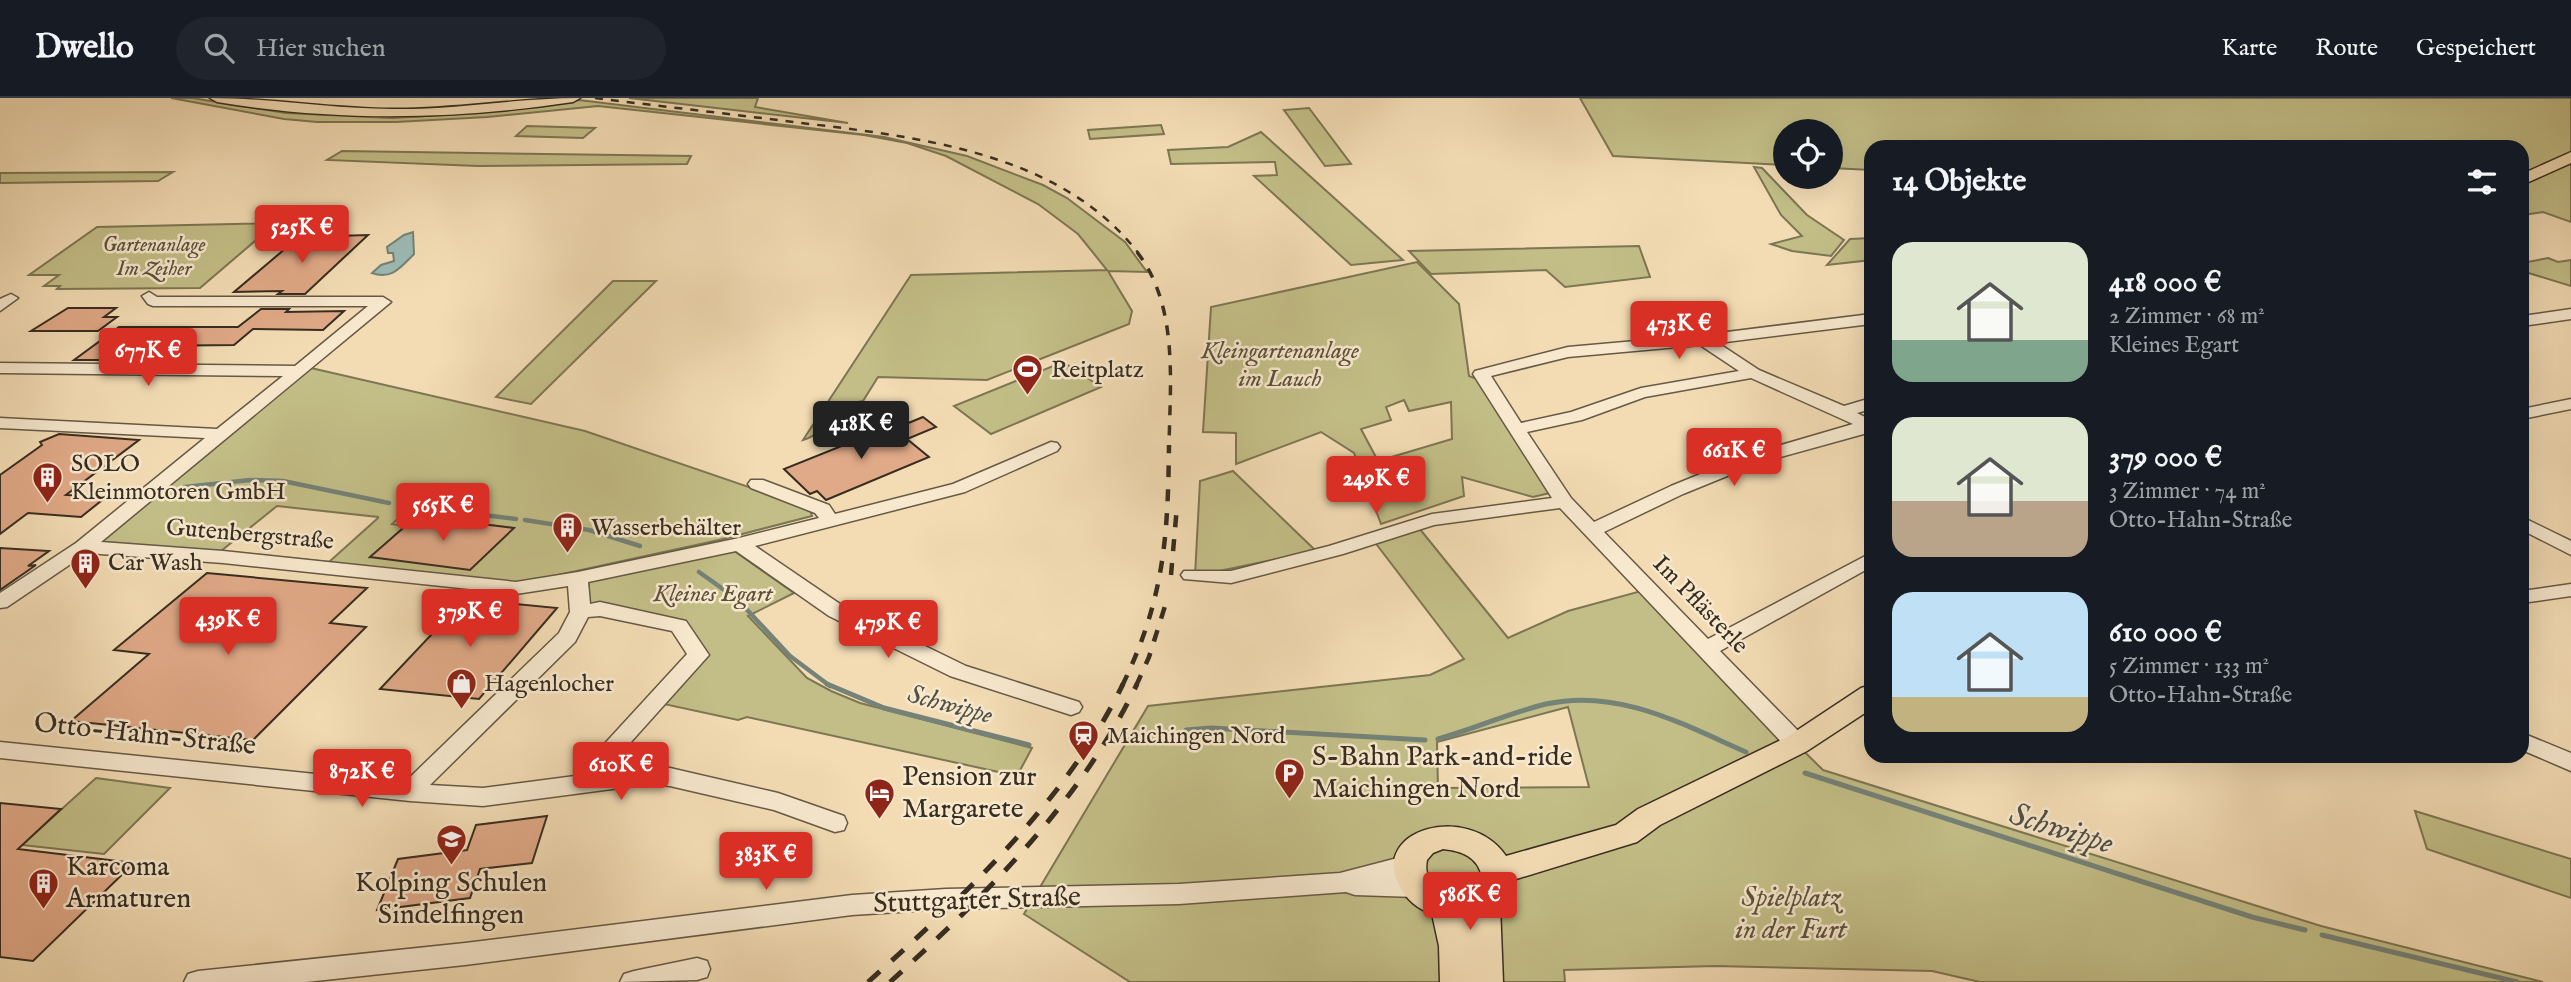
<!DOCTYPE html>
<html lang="de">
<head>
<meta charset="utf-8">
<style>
	:root { --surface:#171b24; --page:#20242c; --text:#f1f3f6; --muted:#9ea1a6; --line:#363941; --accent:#d93025 }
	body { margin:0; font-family:"IM FELL English",serif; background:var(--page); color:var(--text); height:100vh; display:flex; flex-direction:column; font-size:26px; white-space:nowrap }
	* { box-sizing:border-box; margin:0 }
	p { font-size:23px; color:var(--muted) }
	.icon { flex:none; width:38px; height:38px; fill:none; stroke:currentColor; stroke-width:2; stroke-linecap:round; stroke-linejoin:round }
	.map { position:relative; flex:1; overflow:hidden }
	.side { position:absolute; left:1864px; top:42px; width:665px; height:623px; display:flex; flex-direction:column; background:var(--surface); border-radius:21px; box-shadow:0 7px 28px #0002 }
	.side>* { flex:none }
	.fabs { position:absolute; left:1773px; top:21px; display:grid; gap:14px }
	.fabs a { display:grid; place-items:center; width:70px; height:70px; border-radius:50%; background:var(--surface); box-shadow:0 7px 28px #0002; font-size:35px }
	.price { position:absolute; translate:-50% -60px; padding:0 16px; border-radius:7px; background:var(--accent); color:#fff; font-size:23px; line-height:46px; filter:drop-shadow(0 2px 4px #0008) }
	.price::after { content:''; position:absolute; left:50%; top:42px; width:21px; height:16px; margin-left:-10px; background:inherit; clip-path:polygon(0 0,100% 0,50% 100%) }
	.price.current { background:#222; color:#fff }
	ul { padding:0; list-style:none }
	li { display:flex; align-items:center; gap:21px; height:175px; padding:0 28px }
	li span { display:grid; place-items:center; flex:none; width:196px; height:140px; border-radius:21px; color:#555 }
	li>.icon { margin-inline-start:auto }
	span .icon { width:84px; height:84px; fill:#fffc; stroke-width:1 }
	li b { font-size:30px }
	h2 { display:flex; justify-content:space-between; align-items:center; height:84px; padding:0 28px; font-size:30px }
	header { display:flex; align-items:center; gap:42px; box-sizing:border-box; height:98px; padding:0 35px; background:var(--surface); border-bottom:2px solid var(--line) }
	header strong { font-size:33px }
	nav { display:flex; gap:38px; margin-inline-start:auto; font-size:24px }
	.search { width:490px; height:63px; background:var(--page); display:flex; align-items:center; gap:18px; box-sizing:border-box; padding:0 24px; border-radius:38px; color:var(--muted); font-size:26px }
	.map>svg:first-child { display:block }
	.green { fill:#c3be87; stroke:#7d7654; stroke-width:2; fill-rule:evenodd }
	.water { fill:#9cbab3; stroke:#748278; stroke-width:2 }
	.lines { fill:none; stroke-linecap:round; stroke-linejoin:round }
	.stream-far1 { stroke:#748278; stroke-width:4.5 }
	.stream { stroke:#748278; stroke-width:5 }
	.building { fill:#e0a987; stroke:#372d20; stroke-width:2 }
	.minor-casing { stroke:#665945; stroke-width:3 }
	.major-casing { stroke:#372d20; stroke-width:3 }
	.minor { fill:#f7e8ce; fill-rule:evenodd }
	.major { fill:#f3dcb4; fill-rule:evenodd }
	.rail-far3 { stroke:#372d20; stroke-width:2.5; stroke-dasharray:8 8; stroke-linecap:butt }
	.rail-far2 { stroke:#372d20; stroke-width:3.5; stroke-dasharray:10 10; stroke-linecap:butt }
	.rail-far1 { stroke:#372d20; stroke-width:4.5; stroke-dasharray:12 12; stroke-linecap:butt }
	.rail { stroke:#372d20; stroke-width:5; stroke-dasharray:16 16; stroke-linecap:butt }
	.labels { text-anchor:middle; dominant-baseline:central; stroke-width:5; stroke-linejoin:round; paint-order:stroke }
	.far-park-label { font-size:21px; font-style:italic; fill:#5a513a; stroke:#f7e8ce }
	.park-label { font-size:24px; font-style:italic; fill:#5a513a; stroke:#f7e8ce }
	.poi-label { font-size:24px; fill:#372d20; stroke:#f7e8ce; text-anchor:start }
	.street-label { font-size:24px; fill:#372d20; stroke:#f7e8ce }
	.water-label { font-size:26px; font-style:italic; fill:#505045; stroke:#f7e8ce }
	.near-street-label { font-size:28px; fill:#372d20; stroke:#f7e8ce }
	.near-poi-label { font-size:28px; fill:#372d20; stroke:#f7e8ce; text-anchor:start }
	.near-park-label { font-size:28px; font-style:italic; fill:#5a513a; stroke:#f7e8ce }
	.near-water-label { font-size:32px; font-style:italic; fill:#505045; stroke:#f7e8ce }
</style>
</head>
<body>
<header>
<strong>Dwello</strong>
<div class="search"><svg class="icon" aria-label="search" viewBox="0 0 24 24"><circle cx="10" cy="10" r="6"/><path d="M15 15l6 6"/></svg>Hier suchen</div>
<nav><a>Karte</a><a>Route</a><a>Gespeichert</a></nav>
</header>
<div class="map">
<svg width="2571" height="884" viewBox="0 0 2571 884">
	<rect width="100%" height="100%" fill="#f3dcb4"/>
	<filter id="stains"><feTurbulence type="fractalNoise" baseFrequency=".00286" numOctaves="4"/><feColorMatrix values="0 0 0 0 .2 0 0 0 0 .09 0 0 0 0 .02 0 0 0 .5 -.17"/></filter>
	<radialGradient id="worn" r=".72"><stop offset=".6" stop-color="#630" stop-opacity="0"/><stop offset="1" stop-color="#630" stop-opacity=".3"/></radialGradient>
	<g class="green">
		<path d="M171 0H192L286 15 392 20 478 15 579 2 884 39 967 58 1043 87 1067 100 1125 144 1147 174 1108 173 1132 213 1129 226 987 282 878 279 863 303C827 308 831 334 803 342L911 177 1107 172 1078 136 1038 106 946 58 907 45 864 37 598 8 487 19 396 24H317L284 21Z"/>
		<path d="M629 0H758L755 9 848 25Z"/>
		<path d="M1580 0H2571V124L2543 114 2522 117V49H1871V72L1831 70 1830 33H1785V67L1613 58Z"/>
		<path d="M1309 10 1351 66 1325 68 1284 12Z"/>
		<path d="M1161 27 1164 36 1090 41 1088 32Z"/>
		<path d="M527 28 595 30 583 40 516 38Z"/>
		<path d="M1261 34 1403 162 1351 167 1254 78 1277 77 1275 64 1171 66 1168 52 1228 49Z"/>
		<path d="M342 53 691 58 687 66 478 68 327 62Z"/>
		<path d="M1754 69 1762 70 1807 117 1844 142 1831 158 1792 153 1771 146 1802 138 1781 117Z"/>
		<path d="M173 74 158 83 0 85V75Z"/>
		<path d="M276 125 200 190 57 191 60 188H44L59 177H29L97 129Z"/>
		<path d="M1871 140V162L1827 167 1850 141Z"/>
		<path d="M1639 148 1650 179 1565 189 1546 172 1431 176 1409 153Z"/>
		<path d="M2548 160 2558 164 2571 162V188L2522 173V165Z"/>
		<path d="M1417 164 1459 206 1469 278 1482 283 1554 394 1533 399 1462 379 1464 398 1381 426 1354 355 1321 334 1236 366V335L1203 334 1211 209ZM1404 302 1409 313 1451 304 1452 341 1378 363 1361 331 1391 322 1386 309Z"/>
		<path d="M613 183H656L531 306 496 299Z"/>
		<path d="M1063 264 1101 289 991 336 954 308Z"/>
		<path d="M311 270 585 333 810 410 812 418 719 442 512 487 86 452ZM277 408 378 419V420L329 464 221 453ZM403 416 513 430 371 459 405 428 392 426Z"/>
		<path d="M1233 373 1316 453 1195 478 1200 383Z"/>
		<path d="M1419 430 1508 540 1568 513 1641 493 1823 672 2321 828 2543 884H1980L1932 873 1715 868 1564 872 1565 884H1130L1024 816 1148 608 1430 577 1464 561 1374 443ZM1568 609 1589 689 1438 690 1437 644Z"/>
		<path d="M730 450 794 495 748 518 807 580 831 593 860 605 1032 650 1017 678 747 619 738 622 659 605 704 555 683 525 589 505V483Z"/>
		<path d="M96 680 170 690 104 756 22 747Z"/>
		<path d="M2415 713 2571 761V800L2427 751Z"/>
	</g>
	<path class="water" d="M413 134 414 156C401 169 392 182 372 175L381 167 394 163 393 155H388L387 149 404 137Z"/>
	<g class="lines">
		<g class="stream-far1">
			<path d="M185 389 250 382 283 383 389 405"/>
			<path d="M404 407 516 421"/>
			<path d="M525 422 589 432 640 448"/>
			<path d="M699 474 737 501 790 558 830 588"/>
		</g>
		<g class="stream">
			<path d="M827 586 884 610 1029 647"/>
			<path d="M1186 632 1211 630 1425 642"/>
			<path d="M1160 641 1173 636"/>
			<path d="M1438 641C1474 631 1509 615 1546 606 1618 590 1682 626 1746 654"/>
			<path d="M1805 675 2252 819 2305 832"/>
			<path d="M2322 837 2517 884"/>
		</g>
	</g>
	<g class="building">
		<path d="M368 137 305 196H278L282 193 234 194 299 139Z"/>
		<path d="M68 210H116L104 219H117L98 233H31Z"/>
		<path d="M261 211H289L286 214 344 213 323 232 253 231 234 247 144 248 125 262H74L119 229H238Z"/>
		<path d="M923 319 936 329 907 341 929 359 826 402 817 393 810 396 784 371 869 337 872 340Z"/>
		<path d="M59 336 139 342 66 397 106 399 81 419 28 415 0 436V377L42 347 40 344Z"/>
		<path d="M417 418 514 430 470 472 370 459Z"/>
		<path d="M0 450 49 453 28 468 36 467 0 492Z"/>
		<path d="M207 475 367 490 330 525 366 529 253 642 71 623 149 556 114 552Z"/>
		<path d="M465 501 557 510 479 601 380 591Z"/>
		<path d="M0 705 61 711 18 751 134 765 33 863 0 859Z"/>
		<path d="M547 718 532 765 480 771 470 800 377 812 398 761 467 752 476 727Z"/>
	</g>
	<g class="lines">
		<defs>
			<g id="minor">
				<path d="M149 194 157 199H383L391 204 101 444 223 453 516 484 578 474 739 440 819 420 815 415 751 390 748 386 751 382H763L829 407 835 416 953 386 1051 344 1057 345 1060 349 1057 353 965 394 755 448 843 508 966 568 1079 604 1082 609 1079 614 1071 617 950 578 829 518 736 453 588 484 590 506 600 504 686 523 709 557 604 674 650 668 670 670 778 695 844 718 847 725 844 732 835 734 774 712 670 688 650 686 483 708 410 703 0 660V644L404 685 559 535 570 514 568 488 516 496 223 465 87 455 7 509 0 510V495L76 445 205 340 0 330V320L217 331 283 278 0 275V265L295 268 368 208H153L148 206 142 198ZM600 518 672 533 687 556 575 678 483 690 430 687 575 544 588 519Z"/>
				<path d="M11 196 18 200 0 213V201Z"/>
				<path d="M2571 211V221L2522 228V218Z"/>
				<path d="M1871 216V226L1718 245 1759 272 1844 308 1871 300V311L1857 315 1871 322V334L1759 365 1683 396 1604 434 1708 541 1871 455V469L1720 553 1805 640 1808 646 1805 652 1797 654 1789 652 1560 410 1434 427 1343 456 1231 485 1184 481 1181 477 1184 473H1231L1329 448 1432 416 1552 400 1473 276 1475 273 1568 249 1703 237ZM1700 247 1739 273 1641 290 1571 314 1521 325 1491 278 1568 259ZM1751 280 1853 326 1747 357 1671 388 1594 424 1571 400 1527 334 1582 322 1645 299Z"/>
				<path d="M2571 301V311L2522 321V311Z"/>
				<path d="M2522 419 2571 443V457L2522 432Z"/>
				<path d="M2571 486V498L2522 505V493Z"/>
				<path d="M2522 635 2571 655V673L2522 652Z"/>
				<path d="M1409 757 1418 760 1422 767 1418 774 1403 778 1425 782 1429 789 1425 796 1416 799 1355 797 1346 794 1179 806 946 811 852 817 465 867 306 884H184L188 876 198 873 465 845 852 797 946 791 1179 786 1340 775Z"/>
				<path d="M697 860 707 863 710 871 707 879 697 882 620 884 624 876 634 873Z"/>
			</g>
			<g id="major">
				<path d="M210 0C271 0 331 11 392 11 455 12 517 0 580 0L573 4C453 22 337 24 217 4Z"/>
				<path d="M2571 54V65L2522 87V76Z"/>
				<path d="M1871 587V611L1807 653 1660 727 1637 744 1513 782 1506 800 1500 807 1503 884H1440L1439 848 1432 816C1418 811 1407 802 1400 789 1368 732 1468 703 1506 758L1616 727 1638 711 1787 639 1861 590ZM1443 751C1462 753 1478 759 1482 779L1474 791C1453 800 1421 790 1427 762L1433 755Z"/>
			</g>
		</defs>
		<use href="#minor" class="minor-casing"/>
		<use href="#major" class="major-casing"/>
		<use href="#minor" class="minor"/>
		<use href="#major" class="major"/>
		<path class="rail-far3" d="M595 0C658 8 722 15 785 23 907 38 1058 50 1139 156"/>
		<path class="rail-far2" d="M1137 154C1179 208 1170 285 1169 349"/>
		<g class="rail-far1">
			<path d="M1171 477 1177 408"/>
			<path d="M1122 588C1164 502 1168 440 1169 347"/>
			<path d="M1136 588 1149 559 1166 505"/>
		</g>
		<g class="rail">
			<path d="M868 884C964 798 1066 704 1123 586"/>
			<path d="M890 884C985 798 1081 704 1137 586"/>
		</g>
	</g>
	<defs>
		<symbol id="stadium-pin" viewBox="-11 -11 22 30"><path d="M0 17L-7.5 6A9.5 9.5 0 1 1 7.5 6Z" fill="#8f2418" stroke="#f7e8ce"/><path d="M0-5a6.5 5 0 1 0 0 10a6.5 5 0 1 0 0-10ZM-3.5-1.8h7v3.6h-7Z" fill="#fff"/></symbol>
		<symbol id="building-pin" viewBox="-11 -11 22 30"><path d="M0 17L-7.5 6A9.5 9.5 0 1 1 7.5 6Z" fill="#8f2418" stroke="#f7e8ce"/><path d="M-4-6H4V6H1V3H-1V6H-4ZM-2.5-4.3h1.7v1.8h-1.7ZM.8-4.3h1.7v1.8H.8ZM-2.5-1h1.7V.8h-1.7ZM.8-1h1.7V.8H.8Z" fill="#fff"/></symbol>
		<symbol id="shop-pin" viewBox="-11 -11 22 30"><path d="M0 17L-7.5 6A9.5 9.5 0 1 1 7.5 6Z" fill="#8f2418" stroke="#f7e8ce"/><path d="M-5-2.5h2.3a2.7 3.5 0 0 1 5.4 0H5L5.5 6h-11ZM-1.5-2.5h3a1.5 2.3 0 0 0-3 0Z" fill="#fff"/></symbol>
		<symbol id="station-pin" viewBox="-11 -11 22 30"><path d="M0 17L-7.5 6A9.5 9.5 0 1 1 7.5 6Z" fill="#8f2418" stroke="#f7e8ce"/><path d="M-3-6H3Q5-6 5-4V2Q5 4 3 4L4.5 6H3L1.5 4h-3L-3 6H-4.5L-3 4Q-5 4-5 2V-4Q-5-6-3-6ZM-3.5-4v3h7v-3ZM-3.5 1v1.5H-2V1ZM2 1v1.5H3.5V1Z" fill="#fff"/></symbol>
		<symbol id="parking-pin" viewBox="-11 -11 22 30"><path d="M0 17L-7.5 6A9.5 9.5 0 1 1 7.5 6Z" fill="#8f2418" stroke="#f7e8ce"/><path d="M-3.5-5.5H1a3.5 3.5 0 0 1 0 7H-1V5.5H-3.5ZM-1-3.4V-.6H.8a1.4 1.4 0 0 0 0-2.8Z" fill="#fff"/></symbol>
		<symbol id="hotel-pin" viewBox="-11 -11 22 30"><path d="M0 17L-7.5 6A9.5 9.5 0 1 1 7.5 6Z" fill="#8f2418" stroke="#f7e8ce"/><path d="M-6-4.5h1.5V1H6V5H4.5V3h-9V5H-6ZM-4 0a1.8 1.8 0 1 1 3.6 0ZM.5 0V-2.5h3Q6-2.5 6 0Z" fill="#fff"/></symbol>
		<symbol id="school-pin" viewBox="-11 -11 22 30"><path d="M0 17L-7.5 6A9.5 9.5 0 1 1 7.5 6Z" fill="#8f2418" stroke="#f7e8ce"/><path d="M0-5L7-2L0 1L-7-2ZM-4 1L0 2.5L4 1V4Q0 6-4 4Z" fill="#fff"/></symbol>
	</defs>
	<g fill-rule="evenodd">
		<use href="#stadium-pin" x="1010" y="254" width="35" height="47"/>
		<use href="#building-pin" x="30" y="362" width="35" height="47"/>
		<use href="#building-pin" x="550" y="412" width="35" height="47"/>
		<use href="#building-pin" x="68" y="448" width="35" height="47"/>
		<use href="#shop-pin" x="444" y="568" width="35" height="47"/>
		<use href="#station-pin" x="1066" y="620" width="35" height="47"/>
		<use href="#parking-pin" x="1272" y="658" width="35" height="47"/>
		<use href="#hotel-pin" x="862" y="678" width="35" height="47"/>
		<use href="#school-pin" x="434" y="724" width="35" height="47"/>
		<use href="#building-pin" x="26" y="768" width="35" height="47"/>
	</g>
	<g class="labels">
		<g class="far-park-label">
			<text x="154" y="147">Gartenanlage<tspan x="154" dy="24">Im Zeiher</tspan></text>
		</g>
		<g class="park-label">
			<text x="1280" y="253">Kleingartenanlage<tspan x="1280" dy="28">im Lauch</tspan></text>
			<text x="713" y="496">Kleines Egart</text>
		</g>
		<g class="poi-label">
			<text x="1051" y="272">Reitplatz</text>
			<text x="71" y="366">SOLO<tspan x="71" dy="28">Kleinmotoren GmbH</tspan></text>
			<text x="591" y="430">Wasserbehälter</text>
			<text x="108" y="465">Car Wash</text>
			<text x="484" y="586">Hagenlocher</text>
			<text x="1107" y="638">Maichingen Nord</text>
		</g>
		<g class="street-label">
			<text transform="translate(250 437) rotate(5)">Gutenbergstraße</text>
			<text transform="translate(1700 507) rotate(46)">Im Pflästerle</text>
		</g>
		<g class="water-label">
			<text transform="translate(950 607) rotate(15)">Schwippe</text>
		</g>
		<g class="near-street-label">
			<text transform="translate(145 637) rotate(6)">Otto-Hahn-Straße</text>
			<text transform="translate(977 803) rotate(-2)">Stuttgarter Straße</text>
		</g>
		<g class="near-poi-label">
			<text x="1312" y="659">S-Bahn Park-and-ride<tspan x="1312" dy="32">Maichingen Nord</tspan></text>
			<text x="902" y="679">Pension zur<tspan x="902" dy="32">Margarete</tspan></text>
			<text x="66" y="769">Karcoma<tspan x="66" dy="32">Armaturen</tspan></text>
			<text x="451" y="785" text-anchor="middle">Kolping Schulen<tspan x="451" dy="32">Sindelfingen</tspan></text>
		</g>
		<g class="near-park-label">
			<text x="1791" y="800">Spielplatz<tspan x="1791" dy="32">in der Furt</tspan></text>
		</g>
		<g class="near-water-label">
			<text transform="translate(2061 732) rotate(17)">Schwippe</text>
		</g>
	</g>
	<rect width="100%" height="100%" filter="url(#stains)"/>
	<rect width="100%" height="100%" fill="url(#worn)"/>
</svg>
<div class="fabs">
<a><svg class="icon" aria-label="locate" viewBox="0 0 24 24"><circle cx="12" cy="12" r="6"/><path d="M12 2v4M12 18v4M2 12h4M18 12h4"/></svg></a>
</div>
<b class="price" style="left:302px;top:167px">525K €</b>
<b class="price" style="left:1679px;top:263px">473K €</b>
<b class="price" style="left:148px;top:290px">677K €</b>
<b class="price current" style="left:861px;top:363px">418K €</b>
<b class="price" style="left:1734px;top:390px">661K €</b>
<b class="price" style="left:1376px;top:418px">249K €</b>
<b class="price" style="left:443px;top:445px">565K €</b>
<b class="price" style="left:470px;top:551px">379K €</b>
<b class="price" style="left:228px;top:559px">439K €</b>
<b class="price" style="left:888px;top:562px">479K €</b>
<b class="price" style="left:621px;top:704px">610K €</b>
<b class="price" style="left:362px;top:711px">872K €</b>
<b class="price" style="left:766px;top:794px">383K €</b>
<b class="price" style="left:1470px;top:834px">586K €</b>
<section class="side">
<h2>14 Objekte<svg class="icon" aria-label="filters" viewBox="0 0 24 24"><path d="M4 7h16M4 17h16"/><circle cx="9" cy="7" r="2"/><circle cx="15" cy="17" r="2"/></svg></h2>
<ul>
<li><span style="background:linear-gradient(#dfe7d0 70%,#7fa58c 0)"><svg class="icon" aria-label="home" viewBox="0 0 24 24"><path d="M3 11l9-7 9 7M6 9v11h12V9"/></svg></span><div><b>418 000 €</b><p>2 Zimmer · 68 m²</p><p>Kleines Egart</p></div></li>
<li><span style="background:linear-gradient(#dfe7d0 60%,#b9a48a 0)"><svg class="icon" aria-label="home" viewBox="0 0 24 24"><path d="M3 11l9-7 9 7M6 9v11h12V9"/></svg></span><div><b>379 000 €</b><p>3 Zimmer · 74 m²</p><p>Otto-Hahn-Straße</p></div></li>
<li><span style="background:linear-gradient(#bfe0f5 75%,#c2b280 0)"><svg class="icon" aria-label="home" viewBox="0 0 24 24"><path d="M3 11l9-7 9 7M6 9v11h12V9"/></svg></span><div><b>610 000 €</b><p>5 Zimmer · 133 m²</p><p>Otto-Hahn-Straße</p></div></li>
</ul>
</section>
</div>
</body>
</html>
